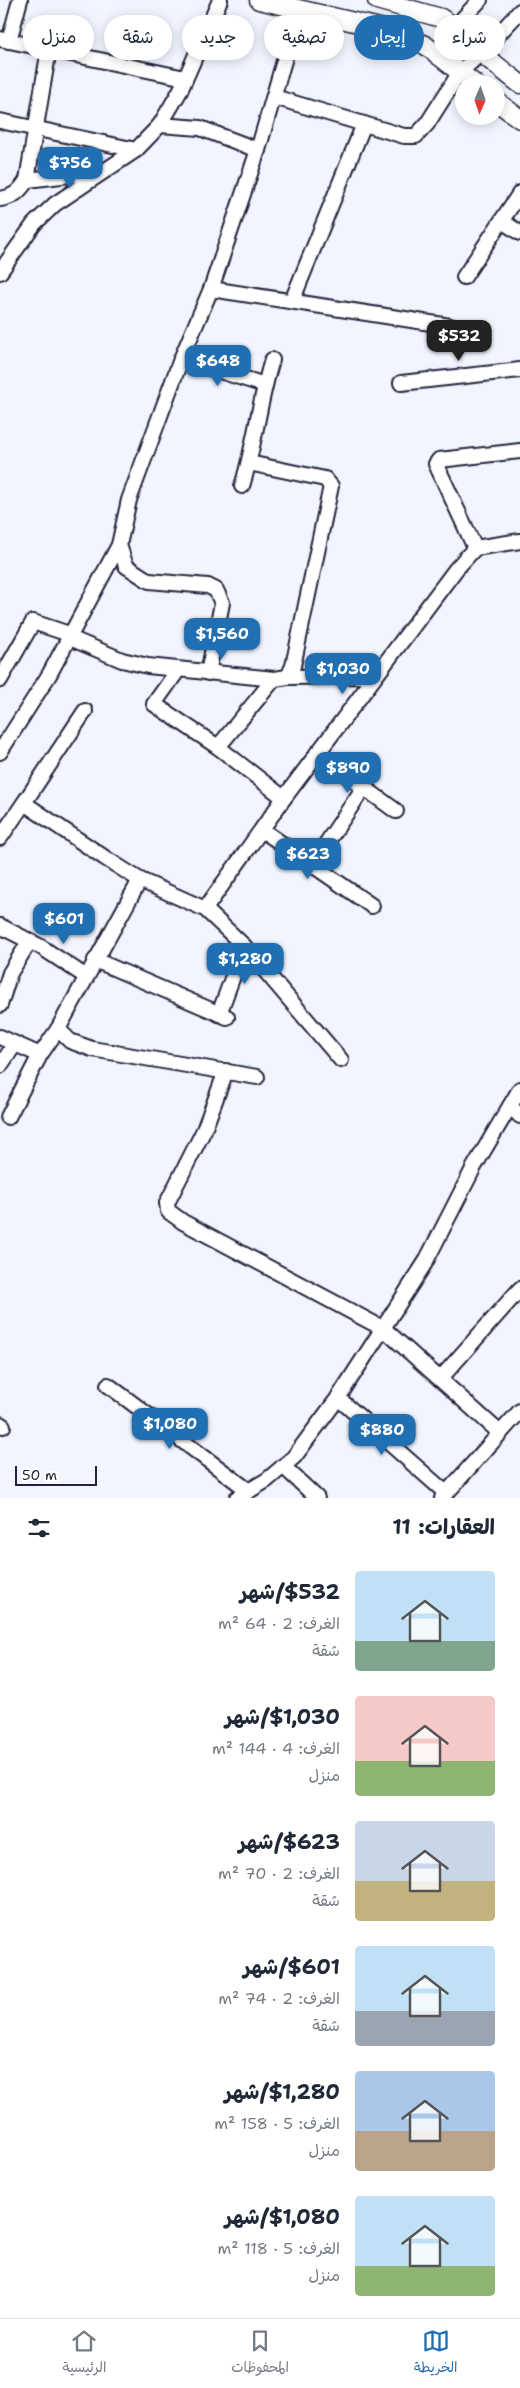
<!DOCTYPE html>
<html lang="ar">
<head>
<meta charset="utf-8">
<style>
	:root { --surface:#fff; --page:#f2f2f3; --text:#1f2937; --muted:#747a83; --line:#e0e1e3; --accent:#1f6fb2 }
	body { margin:0; font-family:"Shantell Sans","Playpen Sans Arabic",sans-serif; background:var(--page); color:var(--text); direction:rtl; height:100vh; display:flex; flex-direction:column; font-size:19px; white-space:nowrap }
	* { box-sizing:border-box; margin:0 }
	p { font-size:16px; color:var(--muted) }
	.icon { flex:none; width:28px; height:28px; fill:none; stroke:currentColor; stroke-width:2; stroke-linecap:round; stroke-linejoin:round }
	.map { position:relative; height:1498px; overflow:hidden; direction:ltr }
	.panel { display:flex; flex-direction:column; background:var(--surface); flex:1 }
	.panel>* { flex:none }
	.guide { position:absolute; left:15px; top:15px; width:490px; height:45px; direction:rtl; display:flex; gap:10px }
	.needle { width:32px; rotate:182deg }
	.fabs { position:absolute; left:455px; top:75px; display:grid; gap:10px }
	.fabs a { display:grid; place-items:center; width:50px; height:50px; border-radius:50%; background:var(--surface); box-shadow:0 2px 12px #0003; font-size:25px }
	.scale { position:absolute; left:15px; bottom:12px; width:82px; box-sizing:border-box; padding-left:5px; border:2px solid #22223b; border-top:0; font-size:14px; line-height:18px; white-space:nowrap; color:#22223b; -webkit-text-stroke:4px #fff; paint-order:stroke }
	.price { position:absolute; translate:-50% -42px; padding:0 11px; border-radius:10px; background:var(--accent); color:#fff; font-size:16px; line-height:32px; filter:drop-shadow(0 1px 2px #0008) }
	.price::after { content:''; position:absolute; left:50%; top:30px; width:15px; height:11px; margin-left:-8px; background:inherit; clip-path:polygon(0 0,100% 0,50% 100%) }
	.price.active { background:#222; color:#fff }
	ul { padding:0; list-style:none }
	li { display:flex; align-items:center; gap:15px; height:125px; padding:0 25px }
	li span { display:grid; place-items:center; flex:none; width:140px; height:100px; border-radius:5px; color:#555 }
	li>.icon { margin-inline-start:auto }
	span .icon { width:60px; height:60px; fill:#fffc; stroke-width:1 }
	li b { font-size:21px }
	h2 { display:flex; justify-content:space-between; align-items:center; height:60px; padding:0 25px; font-size:21px }
	.chip { padding:0 18px; border-radius:22px; background:var(--surface); box-shadow:0 2px 12px #0003; font-size:18px; line-height:45px }
	.chip.active { background:var(--accent); color:#fff }
	.tab-bar { display:flex; justify-content:space-around; align-items:center; height:70px; border-top:1px solid var(--line); background:var(--surface); font-size:14px; color:var(--muted) }
	.tab-bar a { display:grid; justify-items:center; gap:2px }
	.tab-bar .active { color:var(--accent) }
	.map>svg:first-child { display:block }
	.lines { fill:none; stroke-linecap:round; stroke-linejoin:round }
	.minor-casing { stroke:#22223b; stroke-width:18 }
	.major-casing { stroke:#22223b; stroke-width:21 }
	.minor { stroke:#fff; stroke-width:14 }
	.major { stroke:#fff; stroke-width:18 }
</style>
</head>
<body>
<div class="map">
<svg width="520" height="1498" viewBox="0 0 520 1498">
	<rect width="100%" height="100%" fill="#f1f5ff"/>
	<filter id="ink" filterUnits="userSpaceOnUse"><feTurbulence type="fractalNoise" baseFrequency=".02" numOctaves="2"/><feDisplacementMap in="SourceGraphic" scale="10" xChannelSelector="R" yChannelSelector="G"/><feConvolveMatrix kernelMatrix="1 2 1 2 8 2 1 2 1" color-interpolation-filters="sRGB"/></filter>
	<g filter="url(#ink)">
		<g class="lines">
			<defs>
				<g id="minor">
					<path d="M0 39 185 78"/>
					<path d="M9 41 20 0"/>
					<path d="M437 53 455 27 480 0"/>
					<path d="M274 97 404 136H416L427 124 460 72 481 53 520 11"/>
					<path d="M0 121 136 150"/>
					<path d="M160 125 180 91 220 0"/>
					<path d="M27 180 104 171"/>
					<path d="M0 199C14 197 20 191 27 180L49 49"/>
					<path d="M502 221 520 233"/>
					<path d="M0 272 34 224 55 204 136 150 160 125 200 128 258 150"/>
					<path d="M464 277 520 193"/>
					<path d="M211 289 450 326"/>
					<path d="M292 301 364 124"/>
					<path d="M181 359 265 385"/>
					<path d="M401 383 520 370"/>
					<path d="M249 463 325 479 331 486 293 666 288 677"/>
					<path d="M242 486C255 445 259 401 272 360"/>
					<path d="M119 545 126 566 149 581 208 586 216 590 222 603 208 673"/>
					<path d="M475 548 436 464 439 460 520 451"/>
					<path d="M70 638 122 660 148 666 274 679 288 677 374 676"/>
					<path d="M178 670 154 704 218 747 284 798"/>
					<path d="M0 680 33 622 72 635"/>
					<path d="M85 711 24 803 105 858 140 880"/>
					<path d="M218 747 274 679"/>
					<path d="M0 752 49 675 119 545 129 500 181 359 211 289 258 150 299 9"/>
					<path d="M317 753 396 811"/>
					<path d="M262 830 372 906"/>
					<path d="M0 838 24 803"/>
					<path d="M312 865 364 787"/>
					<path d="M205 909 284 798 456 569 475 548 520 541"/>
					<path d="M0 926 41 947 85 976"/>
					<path d="M95 960 227 1017"/>
					<path d="M0 1005 10 973 29 942"/>
					<path d="M219 1014 244 946"/>
					<path d="M0 1037 40 1055"/>
					<path d="M0 1066 15 1044"/>
					<path d="M226 1071 204 1130 167 1203 168 1211 183 1222 384 1329 500 1433"/>
					<path d="M257 1077 92 1049 70 1041 58 1029 140 880 205 909 244 946 341 1060"/>
					<path d="M510 1106 520 1116"/>
					<path d="M8 1117 40 1055 58 1029"/>
					<path d="M440 1379 520 1289"/>
					<path d="M108 1385 249 1491"/>
					<path d="M338 1398 446 1493"/>
					<path d="M0 1424 3 1426"/>
					<path d="M283 1466 317 1498"/>
					<path d="M237 1498 267 1480 294 1457 338 1398 425 1263 474 1167 520 1089"/>
					<path d="M442 1498 520 1411"/>
				</g>
				<g id="major">
					<path d="M259 0 393 31 425 45 475 84"/>
					<path d="M377 0 441 18 455 27 481 53 520 84"/>
					<path d="M496 101 520 119"/>
				</g>
			</defs>
			<use href="#minor" class="minor-casing"/>
			<use href="#major" class="major-casing"/>
			<use href="#minor" class="minor"/>
			<use href="#major" class="major"/>
		</g>
	</g>
</svg>
<div class="fabs">
<a><svg class="needle" viewBox="-14 -14 28 28"><path d="M0-13l5 13h-10z" fill="#e53935"/><path d="M0 13l5-13h-10z" fill="#747a83"/></svg></a>
</div>
<div class="scale">50 m</div>
<b class="price" style="left:70px;top:189px">$756</b>
<b class="price active" style="left:459px;top:362px">$532</b>
<b class="price" style="left:218px;top:387px">$648</b>
<b class="price" style="left:222px;top:660px">$1,560</b>
<b class="price" style="left:343px;top:695px">$1,030</b>
<b class="price" style="left:348px;top:794px">$890</b>
<b class="price" style="left:308px;top:880px">$623</b>
<b class="price" style="left:64px;top:945px">$601</b>
<b class="price" style="left:245px;top:985px">$1,280</b>
<b class="price" style="left:170px;top:1450px">$1,080</b>
<b class="price" style="left:382px;top:1456px">$880</b>
<div class="guide">
<a class="chip">شراء</a>
<a class="chip active">إيجار</a>
<a class="chip">تصفية</a>
<a class="chip">جديد</a>
<a class="chip">شقة</a>
<a class="chip">منزل</a>
</div>
</div>
<section class="panel">
<h2>العقارات: 11<svg class="icon" aria-label="filters" viewBox="0 0 24 24"><path d="M4 7h16M4 17h16"/><circle cx="9" cy="7" r="2"/><circle cx="15" cy="17" r="2"/></svg></h2>
<ul>
<li><span style="background:linear-gradient(#bfe0f5 70%,#7fa58c 0)"><svg class="icon" aria-label="home" viewBox="0 0 24 24"><path d="M3 11l9-7 9 7M6 9v11h12V9"/></svg></span><div><b>$532/شهر</b><p>الغرف: 2 · 64 m²</p><p>شقة</p></div></li>
<li><span style="background:linear-gradient(#f6c9c9 65%,#8fb573 0)"><svg class="icon" aria-label="home" viewBox="0 0 24 24"><path d="M3 11l9-7 9 7M6 9v11h12V9"/></svg></span><div><b>$1,030/شهر</b><p>الغرف: 4 · 144 m²</p><p>منزل</p></div></li>
<li><span style="background:linear-gradient(#c9d6e8 60%,#c2b280 0)"><svg class="icon" aria-label="home" viewBox="0 0 24 24"><path d="M3 11l9-7 9 7M6 9v11h12V9"/></svg></span><div><b>$623/شهر</b><p>الغرف: 2 · 70 m²</p><p>شقة</p></div></li>
<li><span style="background:linear-gradient(#bfe0f5 65%,#9aa5b1 0)"><svg class="icon" aria-label="home" viewBox="0 0 24 24"><path d="M3 11l9-7 9 7M6 9v11h12V9"/></svg></span><div><b>$601/شهر</b><p>الغرف: 2 · 74 m²</p><p>شقة</p></div></li>
<li><span style="background:linear-gradient(#a9c7e8 60%,#b9a48a 0)"><svg class="icon" aria-label="home" viewBox="0 0 24 24"><path d="M3 11l9-7 9 7M6 9v11h12V9"/></svg></span><div><b>$1,280/شهر</b><p>الغرف: 5 · 158 m²</p><p>منزل</p></div></li>
<li><span style="background:linear-gradient(#bfe0f5 70%,#8fb573 0)"><svg class="icon" aria-label="home" viewBox="0 0 24 24"><path d="M3 11l9-7 9 7M6 9v11h12V9"/></svg></span><div><b>$1,080/شهر</b><p>الغرف: 5 · 118 m²</p><p>منزل</p></div></li>
</ul>
</section>
<nav class="tab-bar">
<a class="active"><svg class="icon" aria-label="map" viewBox="0 0 24 24"><path d="M3 6l6-2 6 2 6-2v14l-6 2-6-2-6 2zM9 4v14M15 6v14"/></svg>الخريطة</a>
<a><svg class="icon" aria-label="saved" viewBox="0 0 24 24"><path d="M7 4h10v16l-5-4-5 4z"/></svg>المحفوظات</a>
<a><svg class="icon" aria-label="home" viewBox="0 0 24 24"><path d="M3 11l9-7 9 7M6 9v11h12V9"/></svg>الرئيسية</a>
</nav>
</body>
</html>
